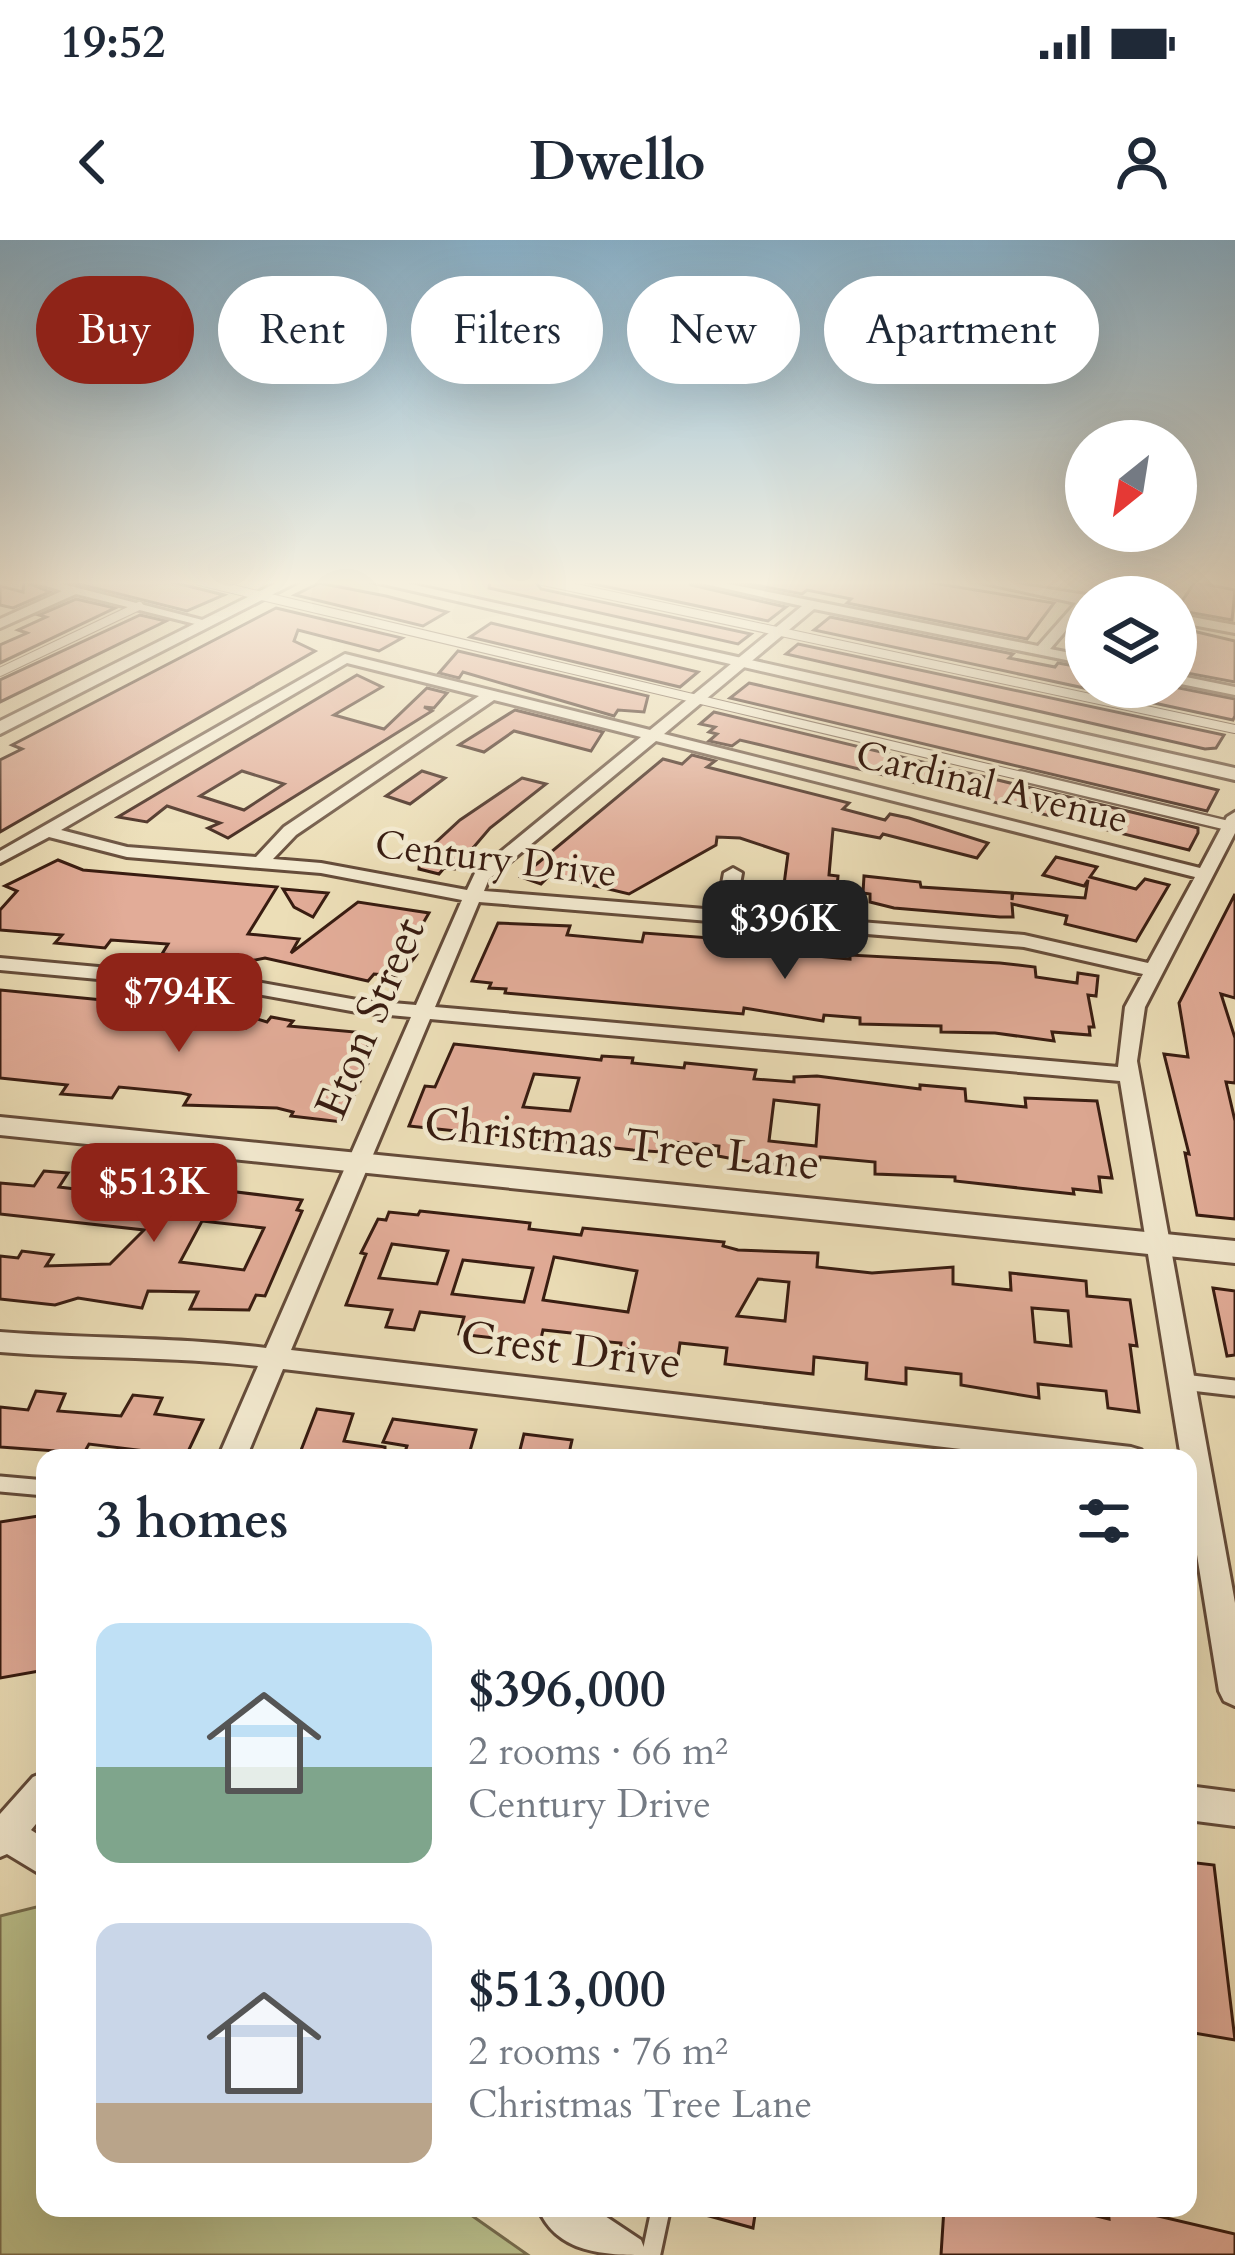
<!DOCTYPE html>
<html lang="en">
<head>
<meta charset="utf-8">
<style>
	:root { --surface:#fff; --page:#f6f6f7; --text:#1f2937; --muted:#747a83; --accent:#8f2418 }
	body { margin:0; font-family:Cardo,serif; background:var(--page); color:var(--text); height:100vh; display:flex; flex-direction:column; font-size:45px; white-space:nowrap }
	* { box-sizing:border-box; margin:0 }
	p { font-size:39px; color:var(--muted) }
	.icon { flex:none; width:66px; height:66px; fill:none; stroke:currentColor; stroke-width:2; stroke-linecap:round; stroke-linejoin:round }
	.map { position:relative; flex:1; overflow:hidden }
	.drawer { position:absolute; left:36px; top:1209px; width:1161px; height:768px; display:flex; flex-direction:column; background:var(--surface); border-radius:24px; box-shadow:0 12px 48px #0002 }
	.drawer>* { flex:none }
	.top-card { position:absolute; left:36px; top:36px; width:1164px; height:108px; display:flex; gap:24px }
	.needle { width:78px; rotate:210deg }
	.tools { position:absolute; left:1065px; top:180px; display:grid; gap:24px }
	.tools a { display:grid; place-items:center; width:132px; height:132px; border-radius:50%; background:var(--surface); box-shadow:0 12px 48px #0002; font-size:60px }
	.price { position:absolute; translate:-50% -102px; padding:0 27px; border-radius:24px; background:var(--accent); color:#fff; font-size:39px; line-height:78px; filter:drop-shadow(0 3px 6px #0008) }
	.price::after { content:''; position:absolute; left:50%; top:72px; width:36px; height:27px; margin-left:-18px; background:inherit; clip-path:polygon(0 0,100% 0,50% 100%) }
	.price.active { background:#222; color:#fff }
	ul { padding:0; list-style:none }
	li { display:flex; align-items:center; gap:36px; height:300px; padding:0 60px }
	li span { display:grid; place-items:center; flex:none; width:336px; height:240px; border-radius:24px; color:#555 }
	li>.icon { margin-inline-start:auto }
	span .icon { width:144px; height:144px; fill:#fffc; stroke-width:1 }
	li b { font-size:51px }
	h2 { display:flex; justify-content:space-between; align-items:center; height:144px; padding:0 60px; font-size:51px }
	.chip { padding:0 42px; border-radius:54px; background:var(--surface); box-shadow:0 12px 48px #0002; font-size:42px; line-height:108px }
	.chip.active { background:var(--accent); color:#fff }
	.status { display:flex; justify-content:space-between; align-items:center; height:84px; padding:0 60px; background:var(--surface); direction:ltr }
	.status svg { height:33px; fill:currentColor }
	header { display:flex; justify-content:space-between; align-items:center; height:156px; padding:0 60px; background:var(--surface); font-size:54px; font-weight:800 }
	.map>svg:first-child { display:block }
	.green { fill:#bcc08b; stroke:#7a6e4e; stroke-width:3 }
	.building { fill:#e2ac98; stroke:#381c11; stroke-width:3; fill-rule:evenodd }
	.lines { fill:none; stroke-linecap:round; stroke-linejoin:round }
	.service-far3-casing { stroke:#654c3a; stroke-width:10 }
	.service-far2-casing { stroke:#654c3a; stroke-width:14 }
	.service-far1-casing { stroke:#654c3a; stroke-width:21 }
	.service-casing { stroke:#654c3a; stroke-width:24 }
	.minor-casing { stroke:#654c3a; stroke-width:6 }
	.tertiary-casing { stroke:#654c3a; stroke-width:6 }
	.service-far3 { stroke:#f3ead0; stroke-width:8 }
	.service-far2 { stroke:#f3ead0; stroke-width:9 }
	.service-far1 { stroke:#f3ead0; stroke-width:15 }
	.service { stroke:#f3ead0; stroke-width:18 }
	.minor { fill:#f3ead0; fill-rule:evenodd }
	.tertiary { fill:#f3ead0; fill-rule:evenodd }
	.labels { text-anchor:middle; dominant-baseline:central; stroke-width:9; stroke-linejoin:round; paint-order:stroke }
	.far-street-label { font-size:39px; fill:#381c11; stroke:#f3ead0 }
	.street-label { font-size:45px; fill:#381c11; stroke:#f3ead0 }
</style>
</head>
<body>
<div class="status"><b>19:52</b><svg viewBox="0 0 49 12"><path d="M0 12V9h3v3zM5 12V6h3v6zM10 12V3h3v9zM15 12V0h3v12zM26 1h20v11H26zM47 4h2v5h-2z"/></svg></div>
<header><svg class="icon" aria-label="back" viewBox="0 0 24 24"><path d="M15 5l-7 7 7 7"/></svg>Dwello<svg class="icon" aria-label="person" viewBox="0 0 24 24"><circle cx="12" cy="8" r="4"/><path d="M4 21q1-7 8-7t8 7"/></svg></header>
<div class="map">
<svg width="1235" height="2015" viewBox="0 0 1235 2015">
	<rect width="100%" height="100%" fill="#ecdeb7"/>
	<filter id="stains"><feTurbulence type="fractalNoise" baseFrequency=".00167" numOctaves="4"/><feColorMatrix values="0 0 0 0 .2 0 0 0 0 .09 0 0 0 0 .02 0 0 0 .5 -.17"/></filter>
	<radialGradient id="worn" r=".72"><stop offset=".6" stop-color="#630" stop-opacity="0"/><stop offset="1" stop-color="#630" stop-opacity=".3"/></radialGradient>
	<path class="green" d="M36 1667 45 1673V1968H461L528 2015H0V1676Z"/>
	<g class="building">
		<path d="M24 341 50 352 13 368 0 365V346L23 352Z"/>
		<path d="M67 341H168L224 355 187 371Z"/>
		<path d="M490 341H535L541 349 751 394 738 404 489 348Z"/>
		<path d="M580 341H688L691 345 786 367 768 381Z"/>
		<path d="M735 341H921L1054 363 1027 399 847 363 851 359 807 350 802 354Z"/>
		<path d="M1195 342 1235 350 1232 380 1176 370Z"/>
		<path d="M319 343 386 356 447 372 423 386 295 355Z"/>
		<path d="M76 359 115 368 0 423V405L27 393 18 390 46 377 39 375Z"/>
		<path d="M276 368 402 398 379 411 298 390 294 401 315 411 0 592V520L22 509 12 505Z"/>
		<path d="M140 375 166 381 0 462V440Z"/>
		<path d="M830 377 1013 414 1009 418 1055 427 1058 423 1086 428V447H1174L1235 459V476L1233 480 814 390Z"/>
		<path d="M491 383 593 407 698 432 680 447 470 397Z"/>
		<path d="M1176 387 1235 401V442L1176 431Z"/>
		<path d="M798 404 1224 495 1216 508 1205 509 786 414Z"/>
		<path d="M458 411 648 456 644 472 618 470 614 476 463 432 459 438 439 433Z"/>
		<path d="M357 435 382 447 334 475 384 489 427 448 447 453 434 468 424 467 432 471 228 598 208 588 220 583 167 566 147 582 118 577ZM242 531 284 544 244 570 200 556Z"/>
		<path d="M749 443 1137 531 1218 550 1207 571 730 458Z"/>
		<path d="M515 470 603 492 591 511 514 491 484 512 459 505Z"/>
		<path d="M714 472 1198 588V593L1189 610 761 505 740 500 732 506 709 501 717 494 709 492 715 487 700 484Z"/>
		<path d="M692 515 715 521 707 527 849 563 843 569 885 580 890 574 909 578 988 603 977 618 883 594 880 598 833 589 829 635 838 636 835 670 800 667 801 653 783 652 788 614 740 598 717 597 716 605 629 654 550 635 541 644 521 637 663 519 682 524Z"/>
		<path d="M422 531 445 538 410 564 386 556Z"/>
		<path d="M522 538 546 544 490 588 455 629 444 628 439 634 419 629 420 617 460 580Z"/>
		<path d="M1056 617 1097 627 1090 637 1136 649 1145 639 1169 645 1136 701 1065 684 1067 676 1012 664 1013 677H1000L894 668 870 662V654L863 653 864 636 920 642 921 647 1012 653V660L1013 653 1085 658 1088 640 1084 646 1043 635Z"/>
		<path d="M58 620 83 630 277 647 248 694 299 699 291 713 358 662 429 673 415 697 417 714 401 736 374 734 368 741 265 718 250 721 162 714 168 704 111 700 105 708 55 703 62 695 0 690V670L17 651 5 646Z"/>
		<path d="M283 649 328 653 313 677 294 667Z"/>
		<path d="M1235 654V758L1221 754 1235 798V843L1226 842 1235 881V979L1197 975 1185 913 1189 914 1164 814 1188 817 1179 763Z"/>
		<path d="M498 683 570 686 567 695 642 702 644 693 816 706 815 716 850 719V715L1000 723 1035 727 1036 737 1077 743 1078 733 1098 736 1096 756 1088 755 1094 787H1089L1090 795 1052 792 1054 801 995 793 941 792V786L860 784V778L824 775 823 781 744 768 743 774 505 753 506 749 489 748 491 743 472 741Z"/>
		<path d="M0 750 175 767 169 777 246 788 254 778 267 782 271 777 293 781 289 786 355 792 354 795 372 797 367 807 375 808 342 882 291 876 293 872 277 868 184 865 190 855 181 853 119 847 112 858 61 854 67 845 0 838Z"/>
		<path d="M454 804 601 820 602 816 633 818 632 823 684 828 685 823 756 830 754 839 794 842V837L817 836 920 849V845L965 849 966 861 1026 867 1025 858 1097 861 1112 938 1099 937 1101 952 1073 949 1074 954 955 941V937L875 934V922L820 917 819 927 755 923 718 916 719 906 663 901 661 912 633 910 409 886 425 846 435 847ZM534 834 579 838 570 871 523 867ZM774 860 819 865 816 906 769 901Z"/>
		<path d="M44 931 68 933 59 947 100 952 107 940 131 943 124 955 161 959 164 954 199 958 204 948 302 960 297 970 302 971 265 1056 256 1055 249 1070 190 1069 198 1052 148 1051 142 1068 78 1058 55 1065 0 1059V1016L18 1018 22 1011 53 1015 46 1026 110 1024 144 990 0 974V943L34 946ZM202 981 264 988 244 1030 180 1022Z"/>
		<path d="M420 971 530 983 529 989 581 995 583 988 724 1002 723 1006 738 1010 818 1013 817 1027 872 1033 953 1027V1044L1011 1050 1010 1033 1086 1041 1087 1056 1130 1060 1137 1106 1130 1105 1139 1172 1108 1168 1106 1151 1038 1144 1039 1158 961 1145V1134L906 1128V1144L866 1139 867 1123 814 1117 813 1134 725 1124 727 1108 680 1103 678 1117 620 1108 621 1103 598 1101 599 1096 543 1090 540 1103 459 1094 464 1077 420 1072 414 1090 386 1087 392 1070 346 1065 366 1014 361 1013 378 979 386 980 389 972 418 975ZM392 1004 448 1011 437 1044 379 1038ZM554 1017 637 1031 628 1072 543 1060ZM463 1020 533 1028 524 1062 452 1054ZM758 1039 789 1042 785 1081 737 1076ZM1032 1068 1068 1071 1071 1106 1035 1102Z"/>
		<path d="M1213 1048 1235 1051V1115L1227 1116Z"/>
		<path d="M36 1151 65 1154 58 1171 121 1176 133 1155 162 1158 155 1174 203 1180 186 1216 89 1204 84 1213 0 1207V1167L28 1170Z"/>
		<path d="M317 1169 353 1174 344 1201 385 1207V1218H298Z"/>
		<path d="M393 1179 476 1190 468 1218H403L407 1206 383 1202Z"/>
		<path d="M524 1194 572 1200 568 1218H518Z"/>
		<path d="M45 1275V1430L0 1438V1282Z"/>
		<path d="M1188 1622 1214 1625 1235 1800 1188 1792Z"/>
		<path d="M702 1968H756L753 1988 702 1974Z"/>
		<path d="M944 1968H1064L1109 1979 1108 1968H1124L1235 1994V2015H941Z"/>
	</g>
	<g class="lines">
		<defs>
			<g id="service-far3">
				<path d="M199 341 1034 539"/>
				<path d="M543 341 1235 489"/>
				<path d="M0 432 139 366"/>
			</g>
			<path id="service-far2" d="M1021 536 1230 586"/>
			<g id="service-far1">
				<path d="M1183 1142 1235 1148"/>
				<path d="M0 1244 45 1248"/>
			</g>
			<path id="service" d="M651 2015 661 1968"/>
			<g id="minor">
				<path d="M31 341H51L214 383 207 387 76 354 0 388V379L62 351Z"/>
				<path d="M692 341H714L1038 406 1076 363 975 341H999L1086 355 1091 357H1086V367L1050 409 1086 416V424L814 369 664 494 1200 628 1227 577 1235 572V593L1145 767 1137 821 1235 1363V1466L1224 1461 1219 1451 1188 1259V1218H1181L1120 841 430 779 291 1110 1131 1207 1141 1210 1145 1218H1036L283 1129 246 1218H218L258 1126C172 1116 86 1119 0 1112V1092C89 1099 178 1097 266 1108L411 777 357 772 251 753 0 730V718L251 741 357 760 416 765 462 660 321 633 127 617 49 597 0 623V611L345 414 650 490 802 366ZM347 423 479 456 284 587 256 617 127 607 61 590ZM494 460 641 497 475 633 467 650 321 623 273 619 296 595ZM656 501 1195 637 1148 723 1024 695 735 672 742 633 733 628 724 633 717 670 484 651 489 639ZM479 662 1024 707 1143 734 1125 767 1118 827 435 767Z"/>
				<path d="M1176 374 1235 385V393L1176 382Z"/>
				<path d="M1176 435 1235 447V455L1176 443Z"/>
				<path d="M45 1532V1573L31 1590 45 1599V1637L7 1614 0 1617V1574L33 1537Z"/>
				<path d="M1188 1546 1235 1552V1586L1188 1580Z"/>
				<path d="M538 1968H593L641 2000 647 2015C605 2015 557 2014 538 1968Z"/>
			</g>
			<g id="tertiary">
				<path d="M280 341H299L0 494V481Z"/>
				<path d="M370 341H397L1235 528V540Z"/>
				<path d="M0 877 1235 1001V1023L0 895Z"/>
			</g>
		</defs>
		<use href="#service-far3" class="service-far3-casing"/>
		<use href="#service-far2" class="service-far2-casing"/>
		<use href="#service-far1" class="service-far1-casing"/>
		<use href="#service" class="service-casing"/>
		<use href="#minor" class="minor-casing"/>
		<use href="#tertiary" class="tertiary-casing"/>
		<use href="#service-far3" class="service-far3"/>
		<use href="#service-far2" class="service-far2"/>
		<use href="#service-far1" class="service-far1"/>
		<use href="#service" class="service"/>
		<use href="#minor" class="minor"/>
		<use href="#tertiary" class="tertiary"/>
	</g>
	<linearGradient id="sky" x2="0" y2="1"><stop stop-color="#89b7d4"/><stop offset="0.55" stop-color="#f6f0df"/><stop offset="1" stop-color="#f6f0df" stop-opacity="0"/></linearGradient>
	<rect width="1235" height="623" fill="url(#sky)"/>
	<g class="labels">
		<g class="far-street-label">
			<text transform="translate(992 547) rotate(14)">Cardinal Avenue</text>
			<text transform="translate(496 619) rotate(7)">Century Drive</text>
		</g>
		<g class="street-label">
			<text transform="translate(370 778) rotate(-67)">Eton Street</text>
			<text transform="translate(622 904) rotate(6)">Christmas Tree Lane</text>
			<text transform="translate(571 1110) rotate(7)">Crest Drive</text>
		</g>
	</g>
	<rect width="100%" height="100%" filter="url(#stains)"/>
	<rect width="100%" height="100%" fill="url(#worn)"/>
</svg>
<div class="tools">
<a><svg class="needle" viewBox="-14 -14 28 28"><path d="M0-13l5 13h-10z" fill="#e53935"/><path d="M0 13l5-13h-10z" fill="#747a83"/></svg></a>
<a><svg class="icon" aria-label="layers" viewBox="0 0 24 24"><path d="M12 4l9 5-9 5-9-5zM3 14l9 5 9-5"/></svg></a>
</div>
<b class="price active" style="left:785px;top:742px">$396K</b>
<b class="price" style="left:179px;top:815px">$794K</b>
<b class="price" style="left:154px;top:1005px">$513K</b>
<div class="top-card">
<a class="chip active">Buy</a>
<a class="chip">Rent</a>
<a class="chip">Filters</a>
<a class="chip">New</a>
<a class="chip">Apartment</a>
</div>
<section class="drawer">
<h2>3 homes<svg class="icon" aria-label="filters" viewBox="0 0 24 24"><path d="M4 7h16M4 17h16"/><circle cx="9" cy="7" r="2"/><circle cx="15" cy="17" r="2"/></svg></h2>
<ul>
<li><span style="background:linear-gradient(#bfe0f5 60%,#7fa58c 0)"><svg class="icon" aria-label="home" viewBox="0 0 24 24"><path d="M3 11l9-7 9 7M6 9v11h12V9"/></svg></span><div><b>$396,000</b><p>2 rooms · 66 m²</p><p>Century Drive</p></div></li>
<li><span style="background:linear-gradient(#c9d6e8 75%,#b9a48a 0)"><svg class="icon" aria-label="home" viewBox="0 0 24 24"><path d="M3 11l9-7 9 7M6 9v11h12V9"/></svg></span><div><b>$513,000</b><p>2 rooms · 76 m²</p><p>Christmas Tree Lane</p></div></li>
</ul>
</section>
</div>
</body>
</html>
